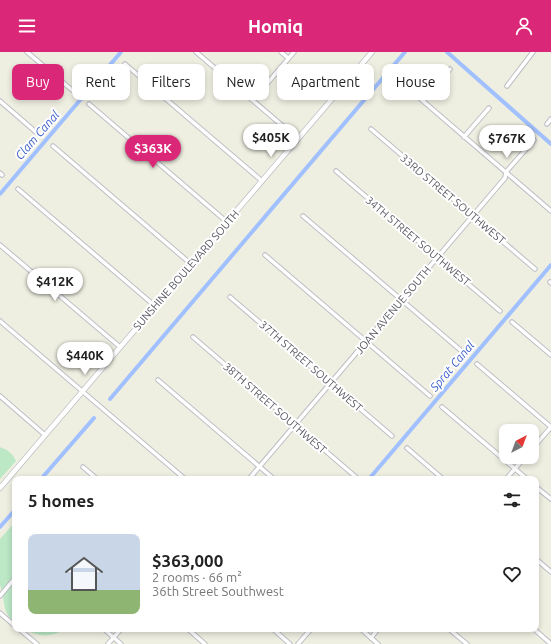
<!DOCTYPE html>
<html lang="en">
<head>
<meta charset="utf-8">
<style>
	:root { --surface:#fff; --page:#f6f6f6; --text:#222; --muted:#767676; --line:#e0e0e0; --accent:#db2777 }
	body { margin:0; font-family:Ubuntu,sans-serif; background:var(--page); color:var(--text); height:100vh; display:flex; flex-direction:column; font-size:15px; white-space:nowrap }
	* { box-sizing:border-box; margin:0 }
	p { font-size:13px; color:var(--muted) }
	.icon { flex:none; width:22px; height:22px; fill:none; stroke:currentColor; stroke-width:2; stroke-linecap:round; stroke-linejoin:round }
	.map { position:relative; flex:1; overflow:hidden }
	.details { position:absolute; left:12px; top:424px; width:527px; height:156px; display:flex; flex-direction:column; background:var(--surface); border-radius:8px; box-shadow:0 2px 6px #0003 }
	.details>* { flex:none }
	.hud { position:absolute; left:12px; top:12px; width:527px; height:36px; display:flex; gap:8px }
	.needle { width:26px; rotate:41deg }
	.tools { position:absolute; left:499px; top:372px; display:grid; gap:8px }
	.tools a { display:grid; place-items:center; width:40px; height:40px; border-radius:8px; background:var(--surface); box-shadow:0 2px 6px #0003; font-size:20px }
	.price { position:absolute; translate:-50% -34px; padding:0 9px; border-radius:14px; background:#fff; color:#222; font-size:13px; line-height:26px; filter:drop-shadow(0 1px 2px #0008) }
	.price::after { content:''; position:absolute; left:50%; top:24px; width:12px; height:9px; margin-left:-6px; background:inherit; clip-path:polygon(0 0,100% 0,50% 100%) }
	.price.on { background:var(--accent); color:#fff }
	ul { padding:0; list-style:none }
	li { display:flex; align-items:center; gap:12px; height:100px; padding:0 16px }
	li+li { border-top:1px solid var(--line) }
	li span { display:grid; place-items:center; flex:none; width:112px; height:80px; border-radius:8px; color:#555 }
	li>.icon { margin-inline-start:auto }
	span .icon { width:48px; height:48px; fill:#fffc; stroke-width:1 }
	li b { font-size:17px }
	h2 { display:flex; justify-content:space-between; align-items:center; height:48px; padding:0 16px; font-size:17px }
	.pill { padding:0 14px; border-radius:8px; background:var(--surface); box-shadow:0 2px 6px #0003; font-size:14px; line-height:36px }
	.pill.on { background:var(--accent); color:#fff }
	header { display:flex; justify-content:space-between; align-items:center; height:52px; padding:0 16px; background:var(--accent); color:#fff; font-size:18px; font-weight:700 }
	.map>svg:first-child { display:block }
	.green { fill:#bce8c6 }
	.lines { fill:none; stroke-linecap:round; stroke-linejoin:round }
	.canal { stroke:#a1c0ff; stroke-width:4 }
	.minor-casing { stroke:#bebfc6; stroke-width:5.5 }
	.tertiary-casing { stroke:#bebfc6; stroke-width:6 }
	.minor { stroke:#fff; stroke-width:3.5 }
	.tertiary { stroke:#fff; stroke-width:4.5 }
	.labels { text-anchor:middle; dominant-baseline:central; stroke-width:4; stroke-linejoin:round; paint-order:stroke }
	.street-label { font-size:11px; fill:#5a5c64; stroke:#fff }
	.water-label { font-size:12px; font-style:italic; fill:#3a5fcb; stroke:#fff }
</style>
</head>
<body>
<header><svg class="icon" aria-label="menu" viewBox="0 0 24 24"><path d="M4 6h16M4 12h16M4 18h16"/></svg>Homiq<svg class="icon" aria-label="person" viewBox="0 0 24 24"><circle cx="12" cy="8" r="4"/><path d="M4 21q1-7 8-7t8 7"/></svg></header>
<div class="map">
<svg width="551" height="592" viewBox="0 0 551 592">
	<rect width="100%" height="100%" fill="#eeeee1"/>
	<g class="green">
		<path d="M0 395C8 398 12 401 16 409L0 427Z"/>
		<path d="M15 470V571C0 557 7 552 0 533V487Z"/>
		<path d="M25 577H66C50 585 41 586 25 577Z"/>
	</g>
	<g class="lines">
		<g class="canal">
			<path d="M447 0 551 92"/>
			<path d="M0 142 121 0"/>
			<path d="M110 347 405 0"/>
			<path d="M41 427 94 366"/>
			<path d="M369 427 551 213"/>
			<path d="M0 475 15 458"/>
		</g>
		<defs>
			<g id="minor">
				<path d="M27 0 72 38"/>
				<path d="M196 0 298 87"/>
				<path d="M281 0 288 6"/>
				<path d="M125 12 262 129"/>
				<path d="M507 34 533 0"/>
				<path d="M409 37 551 159"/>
				<path d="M253 48 294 0"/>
				<path d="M0 49 37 81"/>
				<path d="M423 49 450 17"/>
				<path d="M89 52 227 170"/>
				<path d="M547 72 551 67"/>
				<path d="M371 77 535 217"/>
				<path d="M464 85 489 56"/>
				<path d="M53 94 191 212"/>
				<path d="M336 119 500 259"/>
				<path d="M0 121 2 123"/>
				<path d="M18 137 155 254"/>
				<path d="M303 164 465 302"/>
				<path d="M0 193 120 295"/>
				<path d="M265 203 430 344"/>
				<path d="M550 230 551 231"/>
				<path d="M230 245 392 384"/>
				<path d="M0 269 185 427"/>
				<path d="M512 270 551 303"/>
				<path d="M193 285 357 426"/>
				<path d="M477 312 551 375"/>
				<path d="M158 328 274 427"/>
				<path d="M0 344 45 383"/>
				<path d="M442 355 527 427"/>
				<path d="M407 396 443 427"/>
				<path d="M532 397 551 375"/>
				<path d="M83 415 97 427"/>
				<path d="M249 427 499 133 505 126 506 120 534 88"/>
				<path d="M506 427 525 405"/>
				<path d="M536 435 551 447"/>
				<path d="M536 507 551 520"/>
				<path d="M0 544 15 526"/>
				<path d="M0 561 15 574"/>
				<path d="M19 577 37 592"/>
				<path d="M104 577 121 592"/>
				<path d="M188 577 205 592"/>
				<path d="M273 577 290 592"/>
				<path d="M361 577 378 592"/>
				<path d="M449 577 467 592"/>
				<path d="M534 577 551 592"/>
				<path d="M371 586 378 577"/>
				<path d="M108 592 121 577"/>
				<path d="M298 592 311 577"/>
			</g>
			<path id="tertiary" d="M0 436 372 0"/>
		</defs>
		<use href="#minor" class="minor-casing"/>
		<use href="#tertiary" class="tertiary-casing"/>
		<use href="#minor" class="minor"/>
		<use href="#tertiary" class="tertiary"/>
	</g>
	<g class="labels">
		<g class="street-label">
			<text transform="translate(453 147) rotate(40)">33RD STREET SOUTHWEST</text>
			<text transform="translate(418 189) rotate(40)">34TH STREET SOUTHWEST</text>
			<text transform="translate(186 218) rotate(-49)">SUNSHINE BOULEVARD SOUTH</text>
			<text transform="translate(393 258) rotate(-50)">JOAN AVENUE SOUTH</text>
			<text transform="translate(311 314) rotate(41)">37TH STREET SOUTHWEST</text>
			<text transform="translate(275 356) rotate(41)">38TH STREET SOUTHWEST</text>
		</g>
		<g class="water-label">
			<text transform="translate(37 83) rotate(-49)">Clam Canal</text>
			<text transform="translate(452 314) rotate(-50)">Sprat Canal</text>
		</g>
	</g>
</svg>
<div class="tools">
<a><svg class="needle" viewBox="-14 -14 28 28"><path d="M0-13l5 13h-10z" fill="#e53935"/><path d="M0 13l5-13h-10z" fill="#767676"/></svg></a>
</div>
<b class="price" style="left:271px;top:106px">$405K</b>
<b class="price" style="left:507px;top:107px">$767K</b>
<b class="price on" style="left:153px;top:117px">$363K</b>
<b class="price" style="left:55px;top:250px">$412K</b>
<b class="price" style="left:85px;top:324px">$440K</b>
<div class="hud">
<a class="pill on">Buy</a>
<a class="pill">Rent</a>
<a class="pill">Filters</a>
<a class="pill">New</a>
<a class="pill">Apartment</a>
<a class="pill">House</a>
</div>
<section class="details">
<h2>5 homes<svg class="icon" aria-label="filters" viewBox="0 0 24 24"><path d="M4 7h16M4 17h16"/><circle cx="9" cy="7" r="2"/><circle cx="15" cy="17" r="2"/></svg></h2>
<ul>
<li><span style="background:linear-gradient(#c9d6e8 70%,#8fb573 0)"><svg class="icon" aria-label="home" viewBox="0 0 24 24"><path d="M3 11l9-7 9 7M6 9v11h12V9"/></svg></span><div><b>$363,000</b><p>2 rooms · 66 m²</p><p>36th Street Southwest</p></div><svg class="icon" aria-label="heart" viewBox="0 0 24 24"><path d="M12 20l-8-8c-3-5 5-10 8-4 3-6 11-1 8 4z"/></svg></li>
</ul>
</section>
</div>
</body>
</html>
